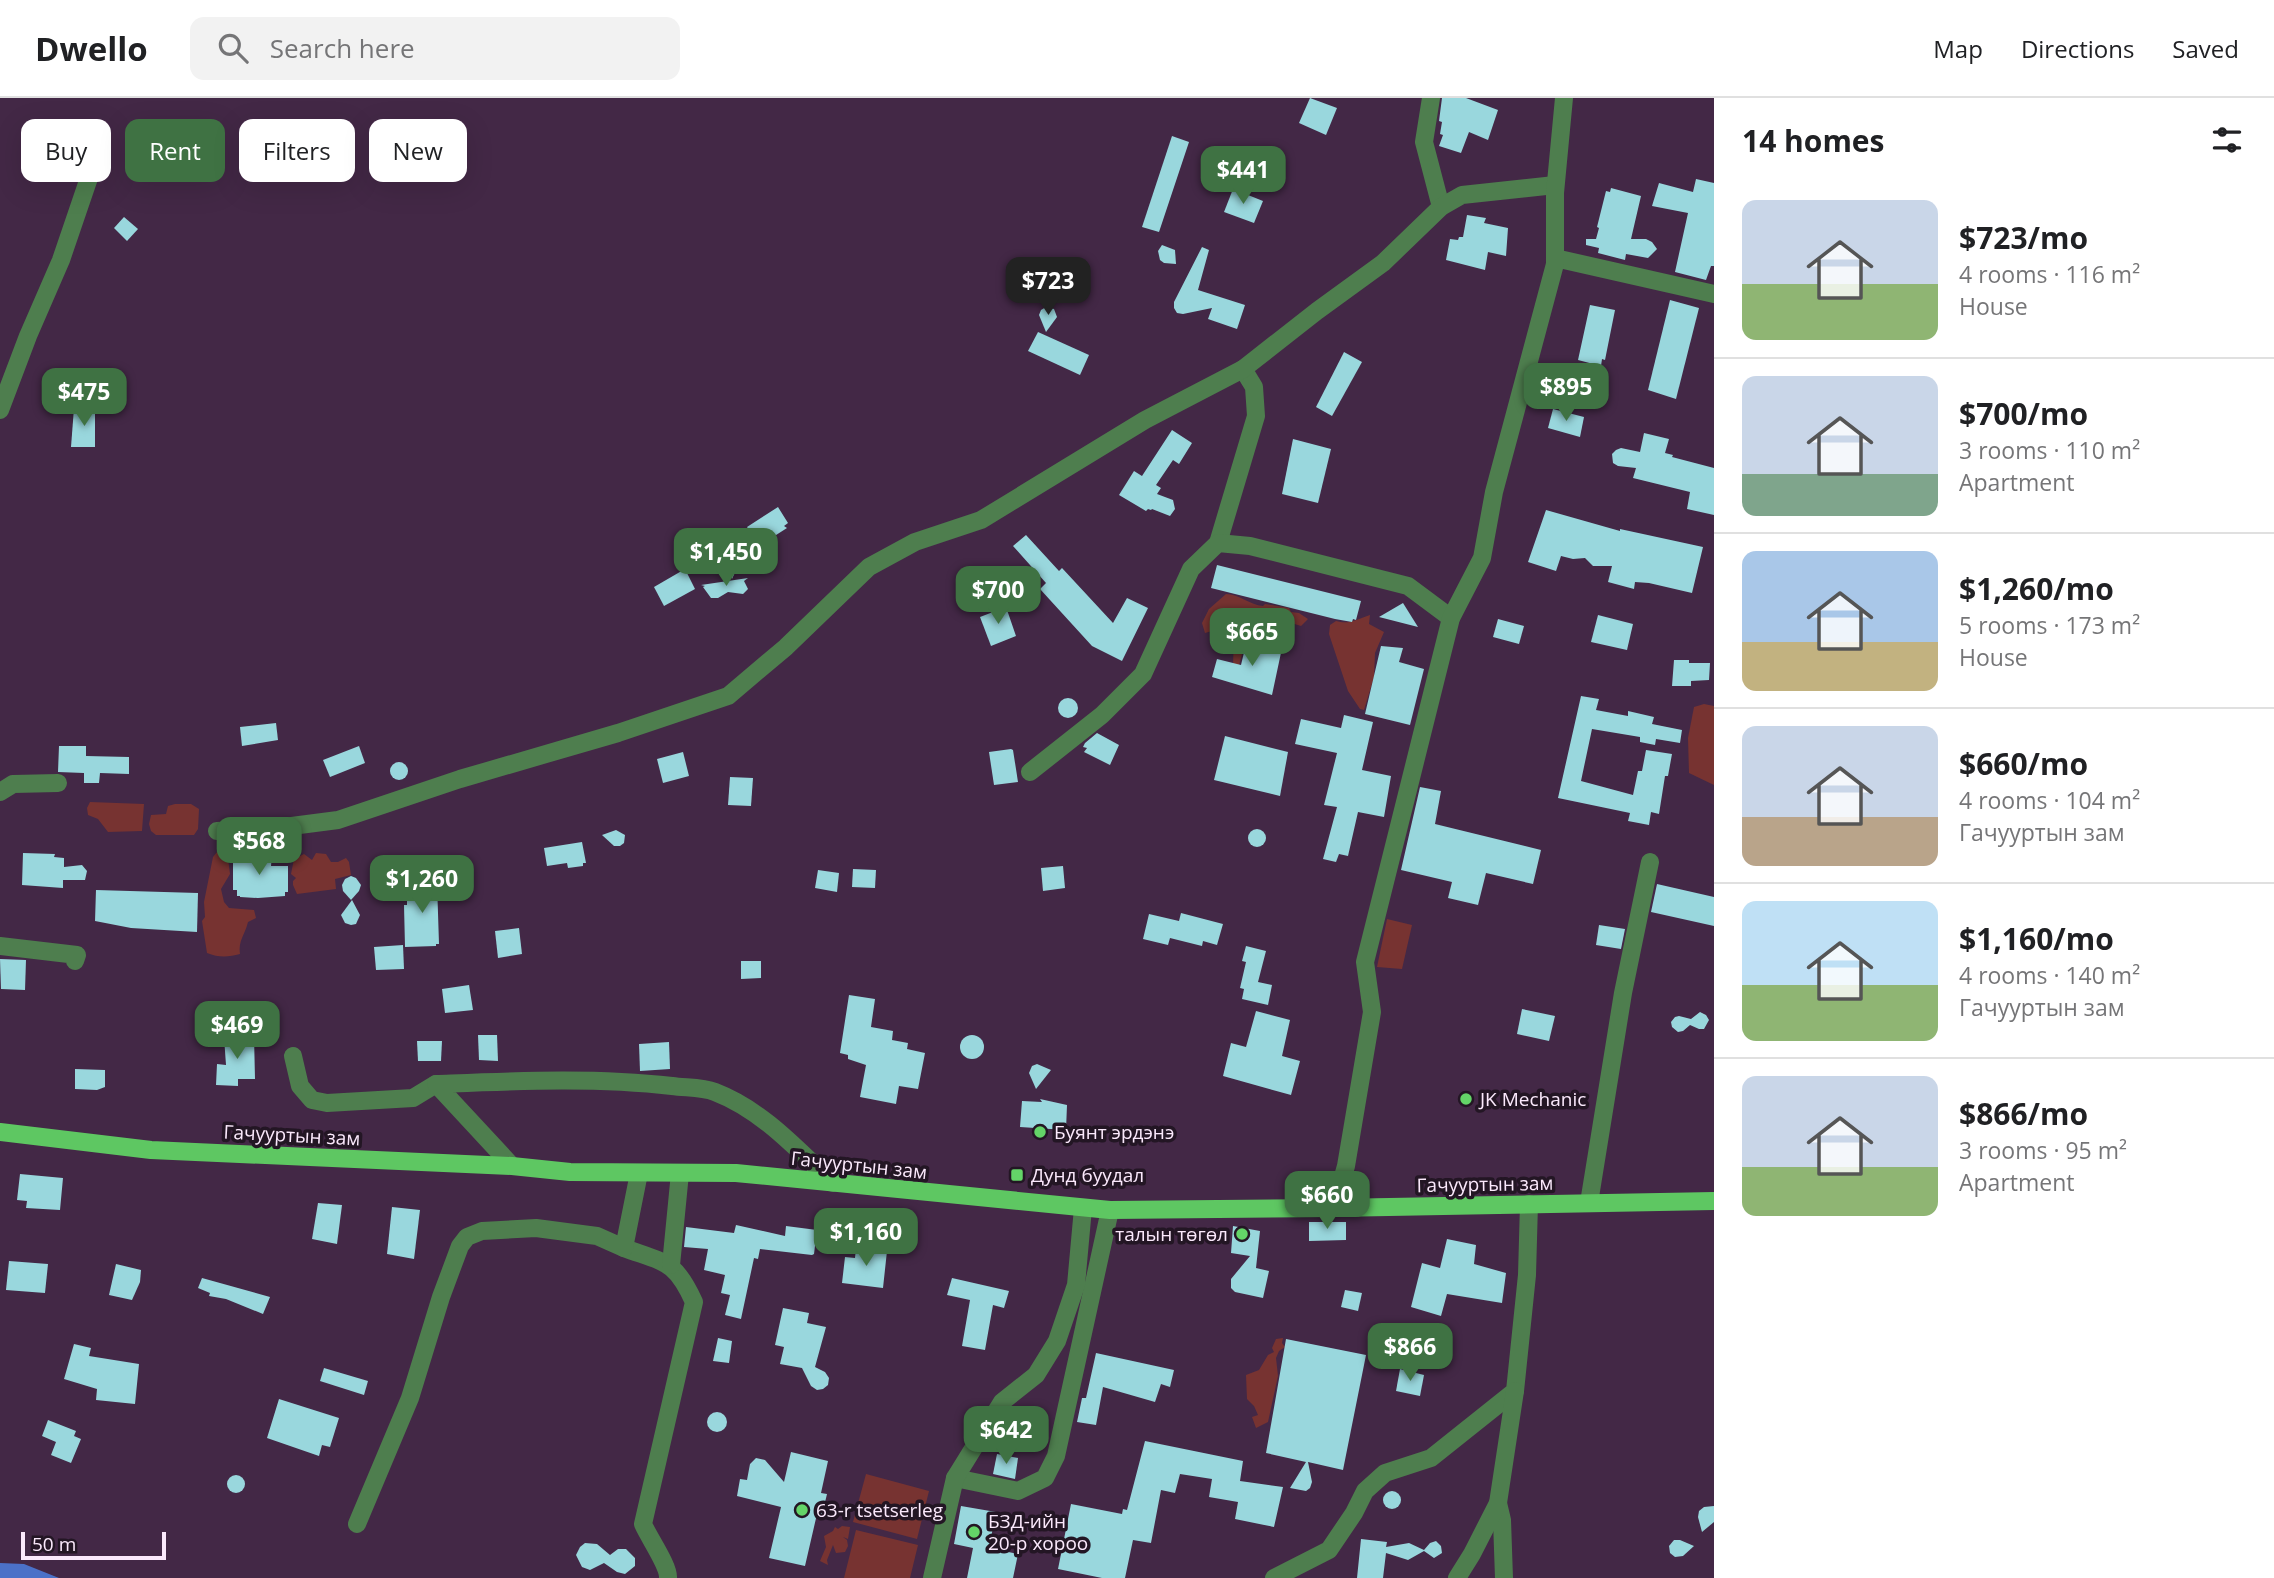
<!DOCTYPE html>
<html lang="en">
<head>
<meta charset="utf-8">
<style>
	:root { --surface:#fff; --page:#f2f2f2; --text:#202124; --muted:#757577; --line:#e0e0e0; --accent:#3f7243 }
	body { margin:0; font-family:"Open Sans",sans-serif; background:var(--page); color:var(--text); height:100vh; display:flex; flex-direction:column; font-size:26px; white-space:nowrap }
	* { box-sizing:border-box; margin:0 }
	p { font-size:23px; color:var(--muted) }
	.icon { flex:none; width:38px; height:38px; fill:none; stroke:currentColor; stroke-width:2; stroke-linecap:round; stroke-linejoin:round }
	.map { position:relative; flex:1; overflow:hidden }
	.details { display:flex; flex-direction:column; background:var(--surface); width:560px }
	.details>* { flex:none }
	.hud { position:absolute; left:21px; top:21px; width:665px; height:63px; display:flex; gap:14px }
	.scale { position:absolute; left:21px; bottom:18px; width:145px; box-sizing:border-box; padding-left:7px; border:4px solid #fbe9fc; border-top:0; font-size:19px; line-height:24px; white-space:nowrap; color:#fbe9fc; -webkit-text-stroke:5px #231624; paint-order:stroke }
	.price { position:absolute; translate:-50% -60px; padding:0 16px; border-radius:14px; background:var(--accent); color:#fff; font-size:23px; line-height:46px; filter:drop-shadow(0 2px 4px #0008) }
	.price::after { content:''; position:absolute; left:50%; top:42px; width:21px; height:16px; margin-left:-10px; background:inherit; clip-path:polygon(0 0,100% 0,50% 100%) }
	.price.selected { background:#222; color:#fff }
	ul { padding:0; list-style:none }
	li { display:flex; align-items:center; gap:21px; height:175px; padding:0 28px }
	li+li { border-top:2px solid var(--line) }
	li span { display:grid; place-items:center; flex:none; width:196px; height:140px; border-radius:14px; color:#555 }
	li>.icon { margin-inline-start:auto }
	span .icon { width:84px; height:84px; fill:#fffc; stroke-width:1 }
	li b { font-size:30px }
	h2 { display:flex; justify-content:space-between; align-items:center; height:84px; padding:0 28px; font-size:30px }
	.tag { padding:0 24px; border-radius:14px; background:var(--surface); box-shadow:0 7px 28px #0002; font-size:24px; line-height:63px }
	.tag.selected { background:var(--accent); color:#fff }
	header { display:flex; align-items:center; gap:42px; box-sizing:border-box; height:98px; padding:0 35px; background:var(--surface); border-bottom:2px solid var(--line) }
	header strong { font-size:33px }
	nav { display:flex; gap:38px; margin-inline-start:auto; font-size:24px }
	.search { width:490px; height:63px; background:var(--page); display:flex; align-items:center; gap:18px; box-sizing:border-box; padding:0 24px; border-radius:14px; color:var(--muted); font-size:26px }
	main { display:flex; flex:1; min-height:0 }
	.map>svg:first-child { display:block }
	.green { fill:#773331 }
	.water { fill:#4b71c8 }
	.building { fill:#99d7dd }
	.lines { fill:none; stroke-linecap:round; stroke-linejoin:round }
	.minor { stroke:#4e7e4e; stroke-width:18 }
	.major { stroke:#5ec762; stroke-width:18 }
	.poi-dot { fill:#64d468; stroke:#231624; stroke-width:2.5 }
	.labels { text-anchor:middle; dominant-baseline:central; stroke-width:7; stroke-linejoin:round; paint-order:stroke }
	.poi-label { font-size:19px; fill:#fbe9fc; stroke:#231624; text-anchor:start }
	.street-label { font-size:19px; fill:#fbe9fc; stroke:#231624 }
</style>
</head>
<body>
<header>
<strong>Dwello</strong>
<div class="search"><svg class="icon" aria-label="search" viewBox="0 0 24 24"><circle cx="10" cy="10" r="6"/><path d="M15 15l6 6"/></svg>Search here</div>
<nav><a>Map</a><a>Directions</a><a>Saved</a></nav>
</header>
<main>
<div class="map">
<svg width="1714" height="1480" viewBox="0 0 1714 1480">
	<rect width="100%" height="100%" fill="#432846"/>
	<g class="green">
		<path d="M1226 496C1239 496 1250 507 1263 508L1265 506 1289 510 1291 514 1299 515 1308 521 1301 528 1288 524 1287 531 1278 526 1273 539 1264 545 1254 540V548L1244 549 1238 571 1233 567 1234 537 1228 536 1227 528H1215L1212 533 1205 535 1202 525 1209 511Z"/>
		<path d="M1370 517 1369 526 1384 534 1375 555 1374 579 1364 612 1360 611 1348 593 1329 536 1330 527 1336 523C1350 527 1357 521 1370 517Z"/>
		<path d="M1704 606 1714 608V687L1689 675 1688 640 1694 609Z"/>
		<path d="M90 704 144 706 142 733 108 734 98 721 88 717 87 710Z"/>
		<path d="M175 706H191L199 711 198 731 194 737H156L151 733 149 726 151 717 166 716 168 708Z"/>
		<path d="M222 752H227L230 776 221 791 224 804 229 810 254 812 256 820 248 824C245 837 238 842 240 856 229 859 219 860 207 855L202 823 205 819 204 804 213 759 217 754Z"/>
		<path d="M316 755 326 756 331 764H338L346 760 349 764 351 777 335 781 336 791 297 796 293 787V783L296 780 291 776 294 761 304 756 312 762Z"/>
		<path d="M1387 821 1412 827 1402 871 1377 869Z"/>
		<path d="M1283 1240 1282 1245 1285 1249 1279 1253 1276 1260 1278 1278 1268 1324 1256 1330 1252 1319 1258 1317 1254 1308 1247 1301 1246 1277 1259 1272 1268 1257 1274 1254 1272 1250 1276 1241Z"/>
		<path d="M866 1376 929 1393 917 1441 853 1424Z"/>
		<path d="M842 1428 850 1429 848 1441 843 1439 847 1442 848 1448 845 1454 836 1455 833 1447 827 1462 828 1467 820 1463 826 1449 824 1438 833 1433 835 1429 838 1431Z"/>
		<path d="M856 1432 918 1447 910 1480H844Z"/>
	</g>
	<path class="water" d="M0 1465 24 1466 59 1480H0Z"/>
	<g class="building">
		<path d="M1310 0 1337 10 1326 37 1299 25Z"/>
		<path d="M1442 0H1466L1498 12 1488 42 1469 34 1461 55 1439 48 1443 37 1440 36 1442 24 1439 23Z"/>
		<path d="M1172 38 1189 44 1159 134 1142 129Z"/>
		<path d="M1696 81 1714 85V168H1711L1706 182 1675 174 1688 115 1652 108 1659 85 1693 94Z"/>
		<path d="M1611 90 1641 98 1631 141H1646L1652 144 1657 151 1648 160 1626 156 1625 162 1598 155 1599 150 1586 147V141H1596L1599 130 1597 129 1606 93 1610 94Z"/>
		<path d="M1233 91 1263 103 1254 125 1224 114Z"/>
		<path d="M1467 117 1486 120 1484 125 1508 130 1506 158 1488 154 1485 172 1446 162 1450 141 1458 142 1459 139H1463Z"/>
		<path d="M124 119 138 131 127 143 114 130Z"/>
		<path d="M1162 147 1175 152 1176 166 1164 165 1160 162 1158 153Z"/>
		<path d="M1202 149 1209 152 1198 192 1245 207 1237 231 1208 221 1212 210 1183 216 1177 215 1174 210V204Z"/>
		<path d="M1670 202 1699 210 1676 301 1648 292Z"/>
		<path d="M1590 207 1615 212 1605 262 1602 261 1601 268 1578 262Z"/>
		<path d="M1046 209 1054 211 1057 219 1046 234 1039 217 1041 212Z"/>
		<path d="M1038 234 1089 257 1080 277 1028 253Z"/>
		<path d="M1344 254 1362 264 1332 318 1316 309Z"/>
		<path d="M74 310H95V349H71Z"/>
		<path d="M1553 311 1584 319 1580 339 1548 330Z"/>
		<path d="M1172 332 1192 345 1179 366 1173 362 1156 387 1161 390 1157 396 1173 402 1175 411 1170 418 1152 411 1151 412 1148 411 1146 413 1119 397 1134 373 1142 378Z"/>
		<path d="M1644 335 1669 341 1665 355 1673 357 1672 359 1714 370V417L1687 411 1690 394 1633 380 1636 370 1618 368 1613 365 1612 356 1616 352 1621 350 1640 354Z"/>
		<path d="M1293 341 1331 351 1318 405 1282 396Z"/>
		<path d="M778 409 788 425 784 428 787 430 759 448 747 429Z"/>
		<path d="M1546 412 1620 433V431L1703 449 1692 495 1649 485 1635 484 1634 491 1608 484 1612 468H1593L1585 460 1573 461 1561 458 1556 473 1528 464Z"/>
		<path d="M1026 437 1059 473 1062 470 1113 525 1127 500 1148 510 1122 563 1092 548 1040 491 1046 485 1013 448Z"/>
		<path d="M732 454 744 455 732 481 727 458Z"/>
		<path d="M1217 467 1361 503 1356 522 1353 521 1352 524 1335 521 1211 490Z"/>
		<path d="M685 471 695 491 664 508 654 489Z"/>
		<path d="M748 480 744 483 748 491 743 496 728 494 718 500H711L703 489 705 488 701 487Z"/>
		<path d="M1403 505 1418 529 1379 519Z"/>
		<path d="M1006 509 1016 538 991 548 980 519Z"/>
		<path d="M1598 517 1633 526 1627 552 1591 544Z"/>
		<path d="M1498 521 1524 528 1519 546 1493 539Z"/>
		<path d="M1247 542 1282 550 1272 597 1212 579 1217 561 1241 567Z"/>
		<path d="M1381 548 1403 550 1399 564 1424 571 1410 627 1365 616Z"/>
		<path d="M1674 562H1689V565H1710L1709 582 1691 583V588H1672Z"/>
		<path d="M1581 598 1599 601 1596 612 1628 618V613L1654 619 1652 626 1682 632 1680 645 1656 641 1655 647 1640 644V639L1592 631 1581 683 1633 697 1638 673H1642L1646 652 1672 656 1668 678H1665L1659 716 1651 714 1649 727 1628 723 1630 715 1558 700Z"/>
		<circle cx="1068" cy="610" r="10"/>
		<path d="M1344 617 1373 624 1362 672 1391 678 1384 719 1358 714 1348 758 1339 756 1336 764 1323 761 1337 709 1324 707 1337 655 1295 646 1301 621 1341 630Z"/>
		<path d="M276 625 278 642 242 648 240 629Z"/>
		<path d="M1097 635 1119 647 1110 667 1084 654 1087 650 1083 649 1085 645Z"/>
		<path d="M1225 638 1288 654 1280 698 1214 682Z"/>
		<path d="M59 648H86V658L129 659V676L100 675 99 685H84V675L58 674Z"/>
		<path d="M359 648 365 665 330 679 323 662Z"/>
		<path d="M1011 651 1013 652 1018 684 994 687 989 654Z"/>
		<path d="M683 654 689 678 663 685 657 661Z"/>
		<circle cx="399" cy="673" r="9"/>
		<path d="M730 679 753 680 751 708 728 707Z"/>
		<path d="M1420 689 1441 693 1435 726 1541 752 1533 786 1486 775 1478 807 1448 800 1452 784 1401 772Z"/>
		<circle cx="1257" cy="740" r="9"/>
		<path d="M616 732 625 737 624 745 620 748H614L602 737Z"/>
		<path d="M582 744 586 765H583V768L568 770 567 765 547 768 544 750Z"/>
		<path d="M23 755 55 756 54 759 64 760V769L82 767 87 773 85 782H63V790L22 787Z"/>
		<path d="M233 757H272L271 768H288V794H285V798L258 800 240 799V798H237V792H233Z"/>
		<path d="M1063 768 1065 790 1043 793 1041 770Z"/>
		<path d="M853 771 876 772 875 790 852 789Z"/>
		<path d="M818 772 839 775 837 794 815 790Z"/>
		<path d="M351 778 356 780 361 787 359 793 351 802 343 793 342 787 345 781Z"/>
		<path d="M418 784H437L439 846H436V848L405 849 404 807H407V786H418Z"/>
		<path d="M1657 786 1714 799V828L1651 814Z"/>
		<path d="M96 792 198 795 197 834 131 830 95 823Z"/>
		<path d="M352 802 360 817 356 826 351 827 345 825 341 817Z"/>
		<path d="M1181 815 1223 826 1217 847 1203 843 1202 848 1170 840 1168 847 1143 841 1149 816 1179 823Z"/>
		<path d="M1599 827 1625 831 1621 851 1596 847Z"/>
		<path d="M519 830 522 856 498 860 495 833Z"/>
		<path d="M403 847 404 871 376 872 374 849Z"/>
		<path d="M1246 848 1266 853 1258 884 1272 887 1268 907 1242 901 1244 891 1240 890 1246 864 1242 863Z"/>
		<path d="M0 861 26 862 25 892 1 891Z"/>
		<path d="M741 863H761V880L741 881Z"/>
		<path d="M469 887 473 912 445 915 442 891Z"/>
		<path d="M849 897 875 901 871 929 893 933 892 942 908 945 907 951 925 955 918 991 899 988 896 1006 860 999 866 967 848 961V957L840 955Z"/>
		<path d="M1522 911 1555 918 1549 943 1517 936Z"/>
		<path d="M1256 913 1290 922 1282 958 1300 963 1291 997 1223 978 1231 945 1246 949Z"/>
		<path d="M1700 914 1706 917 1709 922 1704 931H1699L1690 927 1683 933 1678 934 1672 929 1671 924 1675 919 1679 918 1691 921Z"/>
		<circle cx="972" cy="949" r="12"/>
		<path d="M478 937H497L498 963 479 962Z"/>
		<path d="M254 938 255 981H238V988L216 987 217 966 226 967 224 939Z"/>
		<path d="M417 943H442L441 963H418Z"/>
		<path d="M669 944 670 971 640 973 639 946Z"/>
		<path d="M1037 966 1051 972 1036 991 1029 975 1032 968Z"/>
		<path d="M75 971 105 972V989L97 992 75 991Z"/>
		<path d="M1040 1001 1067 1007 1066 1032 1020 1029 1022 1003 1042 1004Z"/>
		<path d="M20 1076 63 1080 60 1112 26 1110 27 1103 17 1102Z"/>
		<path d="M318 1105 342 1107 337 1146 312 1141Z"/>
		<path d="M392 1109 420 1112 414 1161 387 1156Z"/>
		<path d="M1309 1124H1346V1142L1309 1143Z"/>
		<path d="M736 1127 785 1138 786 1128 817 1132 814 1156 812 1157 760 1151 758 1161 754 1160 741 1221 725 1217 730 1197 721 1195 725 1177 704 1172 708 1151 684 1149 686 1129 734 1135Z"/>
		<path d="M1233 1128 1260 1133 1256 1170 1269 1173 1263 1200 1235 1194 1231 1190V1181L1250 1158 1231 1155Z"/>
		<path d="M1447 1141 1476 1147 1474 1166 1506 1175 1502 1205 1447 1196 1441 1218 1411 1209 1422 1165 1440 1170Z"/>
		<path d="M856 1150 887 1153 883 1190 842 1185 845 1159 855 1160Z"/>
		<path d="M9 1163 48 1166 45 1195 6 1192Z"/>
		<path d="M116 1166 141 1172 140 1184 132 1202 109 1197Z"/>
		<path d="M202 1180 270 1199 263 1216 226 1201 209 1198 210 1195 198 1190Z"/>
		<path d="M952 1180 1009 1193 1004 1210 993 1207 985 1252 962 1248 970 1202 947 1197Z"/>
		<path d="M1345 1192 1362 1195 1358 1213 1341 1209Z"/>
		<path d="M783 1210 809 1215 807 1225 826 1229 815 1269 825 1274 829 1280 828 1287 823 1291 817 1292 811 1288 802 1270 780 1266 784 1249 775 1247Z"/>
		<path d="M718 1240 732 1243 729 1265 713 1263Z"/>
		<path d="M1286 1241 1366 1257 1343 1372 1308 1364 1312 1384 1310 1390 1306 1393 1290 1390 1306 1364 1266 1355Z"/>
		<path d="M74 1246 91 1250 89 1258 139 1266 135 1306 96 1302 97 1291 64 1281Z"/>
		<path d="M1096 1255 1174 1272 1170 1289 1161 1286 1155 1304 1103 1289 1096 1327 1077 1324 1082 1300H1086Z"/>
		<path d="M324 1270 368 1283 364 1297 320 1283Z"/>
		<path d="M1400 1271 1424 1277 1420 1298 1396 1293Z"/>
		<path d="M279 1301 339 1320 330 1349 322 1347 319 1358 267 1340Z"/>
		<circle cx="717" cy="1324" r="10"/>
		<path d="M48 1322 76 1333 74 1338 81 1341 71 1365 51 1357 56 1344 42 1338Z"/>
		<path d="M1145 1343 1243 1363 1240 1383 1283 1389 1274 1429 1235 1421 1238 1404 1209 1399 1212 1381 1180 1376 1175 1395 1161 1392 1151 1445 1133 1442 1125 1480H1102L1058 1471 1071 1406 1122 1416 1123 1411 1127 1412Z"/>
		<path d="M791 1354 828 1363 821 1395 827 1396 822 1417 817 1416 805 1468 769 1460 781 1409 737 1398 740 1381 747 1382 750 1366 756 1360 765 1362 784 1384Z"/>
		<path d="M997 1356 1018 1360 1015 1381 993 1376Z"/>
		<circle cx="236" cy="1386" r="9"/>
		<circle cx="1392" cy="1402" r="9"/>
		<path d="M961 1408 996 1414 989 1450 1018 1456 1013 1480H967L973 1450 954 1446Z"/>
		<path d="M1714 1408V1424L1702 1434 1698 1419 1699 1413 1704 1409Z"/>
		<path d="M1361 1441 1387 1444 1386 1449 1409 1445 1424 1452 1430 1445 1436 1443 1441 1448 1442 1455 1434 1460 1424 1453 1408 1462 1386 1455 1383 1480H1357Z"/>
		<path d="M1674 1442H1680L1694 1448 1683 1458 1675 1459 1670 1455 1669 1448Z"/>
		<path d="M585 1445 597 1446 610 1457 618 1451H626L635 1460V1468L625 1476 617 1474 604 1465 590 1472 582 1469 576 1457 580 1449Z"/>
	</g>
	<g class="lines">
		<g class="minor">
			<path d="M1431 0 1424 44 1441 109"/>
			<path d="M1555 160 1714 196"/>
			<path d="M0 312 28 238 61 162 91 74"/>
			<path d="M1218 445 1256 318 1254 289 1243 271"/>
			<path d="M1030 674 1102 617 1143 576 1191 471 1218 445 1250 448 1408 488 1451 520"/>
			<path d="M0 694 13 686 58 685"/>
			<path d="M217 733 284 729 338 722 460 681 618 635 728 598 786 549 869 469 915 444 981 422 1145 322 1243 271 1317 213 1383 165 1441 109 1462 97 1555 87"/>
			<path d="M0 848 77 857 75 863"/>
			<path d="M293 958 300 988 312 1002 327 1005 413 1000 436 986"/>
			<path d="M512 1068 436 986C514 983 595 979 672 988 686 990 702 989 715 994 762 1012 797 1051 833 1085"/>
			<path d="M1589 1105 1623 895 1650 764"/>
			<path d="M1334 1110 1346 1068 1372 914 1365 864 1451 520 1482 460 1494 394 1555 166V95L1564 0"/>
			<path d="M624 1150C665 1165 675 1162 694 1204L643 1426C649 1440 669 1468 668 1480"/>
			<path d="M671 1167 680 1075"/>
			<path d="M955 1380 1018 1393 1045 1380 1056 1358 1110 1112"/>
			<path d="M1498 1405 1502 1422 1504 1480"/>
			<path d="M357 1426 410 1300 441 1199 460 1148 467 1139 482 1133 536 1130 597 1138 624 1150 639 1075"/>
			<path d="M932 1480 955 1380 1002 1304 1036 1277 1057 1243 1076 1187 1083 1110"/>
			<path d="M1274 1480 1329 1452 1354 1415 1365 1393 1385 1375 1431 1360 1515 1293 1527 1177 1529 1106"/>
			<path d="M1457 1480 1472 1456 1498 1405 1515 1293"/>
		</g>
		<path class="major" d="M0 1034 151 1052 512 1068 570 1074 736 1075 1110 1112 1334 1110 1714 1103"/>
	</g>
	<g class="poi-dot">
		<circle cx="1466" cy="1001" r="7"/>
		<circle cx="1040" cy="1034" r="7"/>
		<rect x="1010" y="1070" width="14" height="14" rx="3.5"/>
		<circle cx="1242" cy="1136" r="7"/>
		<circle cx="802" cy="1412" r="7"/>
		<circle cx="974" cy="1434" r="7"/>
	</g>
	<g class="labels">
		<g class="poi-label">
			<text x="1480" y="1001">JK Mechanic</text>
			<text x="1054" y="1034">Буянт эрдэнэ</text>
			<text x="1031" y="1077">Дунд буудал</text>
			<text x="1228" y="1136" text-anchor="end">талын төгөл</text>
			<text x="816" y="1412">63-r tsetserleg</text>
			<text x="988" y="1423">БЗД-ийн<tspan x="988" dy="22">20-р хороо</tspan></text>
		</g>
		<g class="street-label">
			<text transform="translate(292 1037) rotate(3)">Гачууртын зам</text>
			<text transform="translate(859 1067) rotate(6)">Гачууртын зам</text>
			<text transform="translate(1485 1086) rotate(-1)">Гачууртын зам</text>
		</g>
	</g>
</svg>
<div class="scale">50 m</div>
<b class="price" style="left:1243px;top:108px">$441</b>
<b class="price selected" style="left:1048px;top:219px">$723</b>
<b class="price" style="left:1566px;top:325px">$895</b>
<b class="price" style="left:84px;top:330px">$475</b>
<b class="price" style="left:726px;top:490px">$1,450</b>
<b class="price" style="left:998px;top:528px">$700</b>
<b class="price" style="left:1252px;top:570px">$665</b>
<b class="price" style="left:259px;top:779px">$568</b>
<b class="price" style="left:422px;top:817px">$1,260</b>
<b class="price" style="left:237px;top:963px">$469</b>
<b class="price" style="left:1327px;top:1133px">$660</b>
<b class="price" style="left:866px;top:1170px">$1,160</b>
<b class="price" style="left:1410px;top:1285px">$866</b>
<b class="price" style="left:1006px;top:1368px">$642</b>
<div class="hud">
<a class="tag">Buy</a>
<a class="tag selected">Rent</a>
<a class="tag">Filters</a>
<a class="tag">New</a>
</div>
</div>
<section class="details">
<h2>14 homes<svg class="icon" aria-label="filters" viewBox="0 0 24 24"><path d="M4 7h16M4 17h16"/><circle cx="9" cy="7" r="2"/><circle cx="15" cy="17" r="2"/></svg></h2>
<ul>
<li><span style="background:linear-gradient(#c9d6e8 60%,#8fb573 0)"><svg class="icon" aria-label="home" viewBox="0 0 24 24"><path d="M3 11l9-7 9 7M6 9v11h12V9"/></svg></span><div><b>$723/mo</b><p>4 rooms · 116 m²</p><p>House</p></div></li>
<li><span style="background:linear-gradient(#c9d6e8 70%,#7fa58c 0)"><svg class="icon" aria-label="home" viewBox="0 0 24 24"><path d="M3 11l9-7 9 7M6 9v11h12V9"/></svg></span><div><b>$700/mo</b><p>3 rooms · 110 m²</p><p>Apartment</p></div></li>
<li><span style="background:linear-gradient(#a9c7e8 65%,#c2b280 0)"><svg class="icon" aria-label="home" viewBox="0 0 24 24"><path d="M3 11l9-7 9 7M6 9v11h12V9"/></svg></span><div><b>$1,260/mo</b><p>5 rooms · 173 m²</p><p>House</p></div></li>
<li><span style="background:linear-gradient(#c9d6e8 65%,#b9a48a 0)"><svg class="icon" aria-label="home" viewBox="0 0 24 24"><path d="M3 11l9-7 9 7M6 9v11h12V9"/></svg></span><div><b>$660/mo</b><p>4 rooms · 104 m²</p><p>Гачууртын зам</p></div></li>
<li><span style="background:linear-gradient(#bfe0f5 60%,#8fb573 0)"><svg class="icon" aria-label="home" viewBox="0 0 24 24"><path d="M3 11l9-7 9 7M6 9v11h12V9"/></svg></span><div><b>$1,160/mo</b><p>4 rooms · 140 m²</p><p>Гачууртын зам</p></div></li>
<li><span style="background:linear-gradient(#c9d6e8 65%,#8fb573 0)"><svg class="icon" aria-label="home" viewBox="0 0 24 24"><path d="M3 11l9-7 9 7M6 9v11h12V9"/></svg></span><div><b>$866/mo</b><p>3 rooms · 95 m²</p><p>Apartment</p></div></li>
</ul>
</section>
</main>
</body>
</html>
